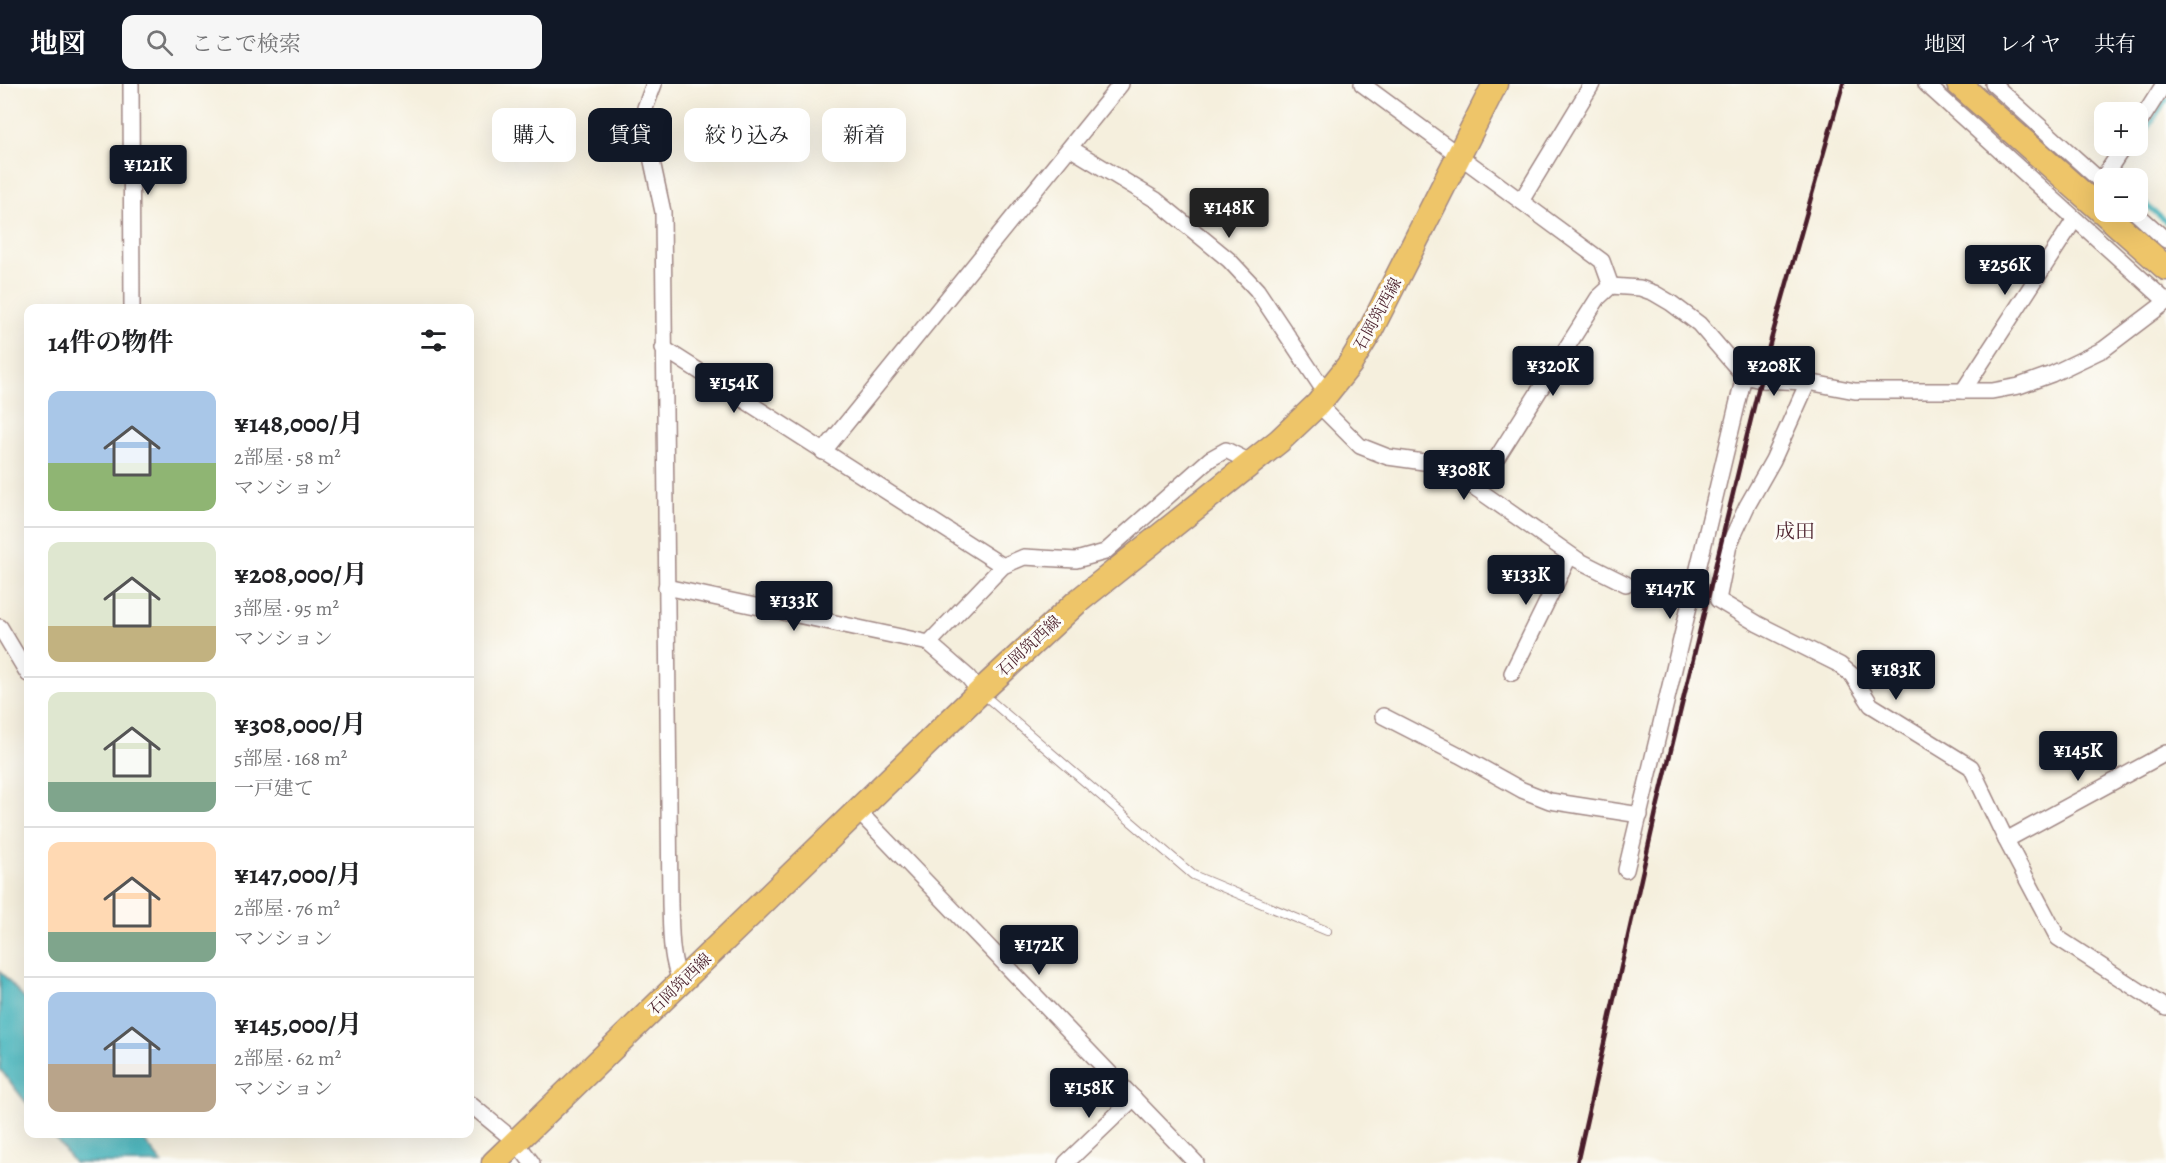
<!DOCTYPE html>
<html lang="ja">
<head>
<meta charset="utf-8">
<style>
	:root { --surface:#fff; --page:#f6f6f6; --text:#202124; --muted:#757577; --line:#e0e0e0; --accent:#111827 }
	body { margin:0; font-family:Alegreya,"Noto Serif JP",serif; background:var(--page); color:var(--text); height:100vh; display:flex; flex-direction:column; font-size:22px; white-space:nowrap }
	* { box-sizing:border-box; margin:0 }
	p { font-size:20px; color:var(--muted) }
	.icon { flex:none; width:33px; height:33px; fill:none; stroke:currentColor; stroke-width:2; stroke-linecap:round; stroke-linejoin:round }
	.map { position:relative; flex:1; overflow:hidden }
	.drawer { position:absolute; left:24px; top:220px; width:450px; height:834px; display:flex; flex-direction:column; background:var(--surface); border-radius:12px; box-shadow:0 6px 24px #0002 }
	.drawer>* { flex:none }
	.top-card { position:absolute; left:492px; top:24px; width:570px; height:54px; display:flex; gap:12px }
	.controls { position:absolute; left:2094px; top:18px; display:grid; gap:12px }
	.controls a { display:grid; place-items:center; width:54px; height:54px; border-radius:12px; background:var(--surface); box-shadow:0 6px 24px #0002; font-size:30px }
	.price { position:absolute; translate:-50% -51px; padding:0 14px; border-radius:6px; background:var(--accent); color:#fff; font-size:20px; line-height:39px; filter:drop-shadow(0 2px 3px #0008) }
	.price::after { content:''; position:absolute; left:50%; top:36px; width:18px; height:14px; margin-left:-9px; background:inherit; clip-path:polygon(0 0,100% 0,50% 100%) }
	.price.selected { background:#222; color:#fff }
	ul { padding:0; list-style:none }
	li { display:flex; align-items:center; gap:18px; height:150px; padding:0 24px }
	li+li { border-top:2px solid var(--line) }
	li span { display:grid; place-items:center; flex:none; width:168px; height:120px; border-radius:12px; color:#555 }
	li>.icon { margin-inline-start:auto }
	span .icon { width:72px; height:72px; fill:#fffc; stroke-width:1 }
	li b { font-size:26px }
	h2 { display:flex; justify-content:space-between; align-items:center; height:72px; padding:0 24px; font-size:26px }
	.chip { padding:0 21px; border-radius:12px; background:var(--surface); box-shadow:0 6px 24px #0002; font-size:21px; line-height:54px }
	.chip.selected { background:var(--accent); color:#fff }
	header { display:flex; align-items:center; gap:36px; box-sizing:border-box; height:84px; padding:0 30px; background:var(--accent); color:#fff }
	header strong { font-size:28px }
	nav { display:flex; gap:33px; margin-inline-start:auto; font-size:21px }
	.search { width:420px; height:54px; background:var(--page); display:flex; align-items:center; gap:15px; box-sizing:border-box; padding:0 21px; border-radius:12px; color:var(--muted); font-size:22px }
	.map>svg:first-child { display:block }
	.water { fill:#45b5bd; stroke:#486a74; stroke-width:1.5 }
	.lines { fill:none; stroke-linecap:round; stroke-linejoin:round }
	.stream { stroke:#45b5bd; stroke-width:5 }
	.service-casing { stroke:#a08784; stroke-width:10 }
	.minor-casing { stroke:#a08784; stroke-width:18 }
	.primary-casing { stroke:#a08784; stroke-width:27 }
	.service { stroke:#fff; stroke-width:8 }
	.minor { stroke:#fff; stroke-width:15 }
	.primary { stroke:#eec569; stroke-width:24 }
	.rail { stroke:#4a1f2b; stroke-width:4.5 }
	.labels { text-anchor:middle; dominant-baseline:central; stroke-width:6; stroke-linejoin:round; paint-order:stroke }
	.street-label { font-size:16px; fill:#4a1f2b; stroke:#fdfcf7 }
	.quarter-label { font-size:20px; fill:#4a1f2b; stroke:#fdfcf7 }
</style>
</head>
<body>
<header>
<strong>地図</strong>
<div class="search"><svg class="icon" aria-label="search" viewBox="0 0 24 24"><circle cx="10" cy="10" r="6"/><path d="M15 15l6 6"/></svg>ここで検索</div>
<nav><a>地図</a><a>レイヤ</a><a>共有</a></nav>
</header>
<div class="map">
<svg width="2166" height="1079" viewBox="0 0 2166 1079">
	<rect width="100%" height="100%" fill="#fdfcf7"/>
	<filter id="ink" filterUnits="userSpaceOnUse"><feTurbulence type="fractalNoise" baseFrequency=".0167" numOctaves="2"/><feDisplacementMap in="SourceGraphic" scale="12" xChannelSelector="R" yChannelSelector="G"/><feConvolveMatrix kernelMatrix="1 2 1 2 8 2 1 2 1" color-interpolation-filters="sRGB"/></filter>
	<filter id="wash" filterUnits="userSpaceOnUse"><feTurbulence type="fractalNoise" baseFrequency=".008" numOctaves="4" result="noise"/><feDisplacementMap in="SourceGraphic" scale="24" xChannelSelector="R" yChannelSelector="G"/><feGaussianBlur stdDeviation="1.35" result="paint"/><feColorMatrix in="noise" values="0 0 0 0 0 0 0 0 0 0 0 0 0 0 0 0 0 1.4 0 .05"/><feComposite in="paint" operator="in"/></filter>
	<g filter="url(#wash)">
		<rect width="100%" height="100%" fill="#f5efdd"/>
		<g class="water">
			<path d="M0 887 28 919V1021L0 985Z"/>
			<path d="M52 1050H139L162 1079H74Z"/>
		</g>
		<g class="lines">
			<g class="stream">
				<path d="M2138 59 2166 16"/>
				<path d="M2117 94 2115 93 2136 62"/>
				<path d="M2138 113 2166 138"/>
			</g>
		</g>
	</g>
	<g filter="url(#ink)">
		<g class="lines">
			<defs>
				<path id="service" d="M984 611 1193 791 1327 847"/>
				<g id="minor">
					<path d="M131 0 132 225"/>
					<path d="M654 0 645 24V45L663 128 670 820C671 847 670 874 681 899"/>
					<path d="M1362 0 1602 177 1611 202"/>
					<path d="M1926 0 2166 217"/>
					<path d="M1993 0 2104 100"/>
					<path d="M2138 41 2164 0"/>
					<path d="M1070 64 1156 116 1229 176 1257 206 1327 311"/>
					<path d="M2101 97 2124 62"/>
					<path d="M1521 117 1592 0"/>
					<path d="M2135 128 2166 156"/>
					<path d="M663 264 1003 482"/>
					<path d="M1808 298 1773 376 1747 422 1729 461 1718 516 1758 540 1840 581 1852 591 1871 621 1971 683 2006 756 2058 854 2166 924"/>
					<path d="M1963 307 2075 135"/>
					<path d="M1318 320 1360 362 1388 373 1431 379 1446 386 1477 405 1578 476 1626 500"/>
					<path d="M823 368 1121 0"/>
					<path d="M1477 405 1598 214 1611 202 1640 204 1654 209 1671 219 1699 240 1744 292 1761 296 1808 298 1855 307H1992L2019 302 2052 290 2104 265 2166 218"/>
					<path d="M666 503 929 559 968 593 980 608"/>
					<path d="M0 543 28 590"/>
					<path d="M929 559 1003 482 1024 473 1076 476 1105 468 1210 375 1226 366 1252 379"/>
					<path d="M1512 589 1570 471"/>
					<path d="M1383 632 1459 671 1522 706 1550 717 1640 731"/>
					<path d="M858 727 1196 1079"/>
					<path d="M2006 756 2166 669"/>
					<path d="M1626 786 1744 292"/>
					<path d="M470 1020 516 1058 532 1079"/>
					<path d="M1066 1079 1134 1014"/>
				</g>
				<g id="primary">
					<path d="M1959 0 2166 184"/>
					<path d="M494 1079 980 608 1077 518 1279 357 1318 320 1350 280 1370 247 1495 0"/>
				</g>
			</defs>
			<use href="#service" class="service-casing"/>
			<use href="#minor" class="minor-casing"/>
			<use href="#primary" class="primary-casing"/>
			<use href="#service" class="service"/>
			<use href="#minor" class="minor"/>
			<use href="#primary" class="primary"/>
			<path class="rail" d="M1577 1079 1656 728 1765 277 1843 0"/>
		</g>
	</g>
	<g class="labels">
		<g class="street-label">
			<text transform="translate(1378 230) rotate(-61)">石岡筑西線</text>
			<text transform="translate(1029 562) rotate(-43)">石岡筑西線</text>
			<text transform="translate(680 900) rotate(-44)">石岡筑西線</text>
		</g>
		<g class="quarter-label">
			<text x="1795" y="447">成田</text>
		</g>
	</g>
</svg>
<div class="controls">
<a>+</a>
<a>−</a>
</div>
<b class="price" style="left:148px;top:112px">¥121K</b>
<b class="price selected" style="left:1229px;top:155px">¥148K</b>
<b class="price" style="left:2005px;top:212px">¥256K</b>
<b class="price" style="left:1553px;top:313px">¥320K</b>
<b class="price" style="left:1774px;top:313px">¥208K</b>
<b class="price" style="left:734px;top:330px">¥154K</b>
<b class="price" style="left:1464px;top:417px">¥308K</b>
<b class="price" style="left:1526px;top:522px">¥133K</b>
<b class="price" style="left:1670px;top:536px">¥147K</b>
<b class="price" style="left:794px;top:548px">¥133K</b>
<b class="price" style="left:1896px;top:617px">¥183K</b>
<b class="price" style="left:2078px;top:698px">¥145K</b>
<b class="price" style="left:1039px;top:892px">¥172K</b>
<b class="price" style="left:1089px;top:1035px">¥158K</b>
<div class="top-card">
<a class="chip">購入</a>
<a class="chip selected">賃貸</a>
<a class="chip">絞り込み</a>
<a class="chip">新着</a>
</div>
<section class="drawer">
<h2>14件の物件<svg class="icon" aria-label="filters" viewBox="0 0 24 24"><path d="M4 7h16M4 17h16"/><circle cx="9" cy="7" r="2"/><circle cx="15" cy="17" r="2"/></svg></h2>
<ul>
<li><span style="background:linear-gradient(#a9c7e8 60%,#8fb573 0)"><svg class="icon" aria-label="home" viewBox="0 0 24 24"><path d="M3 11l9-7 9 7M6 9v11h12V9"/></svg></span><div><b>¥148,000/月</b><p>2部屋 · 58 m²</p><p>マンション</p></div></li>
<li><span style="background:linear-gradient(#dfe7d0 70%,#c2b280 0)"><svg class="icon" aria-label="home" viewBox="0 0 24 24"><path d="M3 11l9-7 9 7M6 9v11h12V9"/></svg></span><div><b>¥208,000/月</b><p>3部屋 · 95 m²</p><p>マンション</p></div></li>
<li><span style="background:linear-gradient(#dfe7d0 75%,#7fa58c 0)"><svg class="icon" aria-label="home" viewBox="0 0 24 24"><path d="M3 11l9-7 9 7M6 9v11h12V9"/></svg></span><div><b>¥308,000/月</b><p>5部屋 · 168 m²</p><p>一戸建て</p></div></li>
<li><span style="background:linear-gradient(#ffd9b3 75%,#7fa58c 0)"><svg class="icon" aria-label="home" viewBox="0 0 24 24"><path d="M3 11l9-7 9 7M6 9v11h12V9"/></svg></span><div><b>¥147,000/月</b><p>2部屋 · 76 m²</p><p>マンション</p></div></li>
<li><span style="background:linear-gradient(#a9c7e8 60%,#b9a48a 0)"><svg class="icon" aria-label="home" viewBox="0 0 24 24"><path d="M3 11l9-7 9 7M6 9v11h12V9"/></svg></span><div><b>¥145,000/月</b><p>2部屋 · 62 m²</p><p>マンション</p></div></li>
</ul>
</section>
</div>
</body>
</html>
